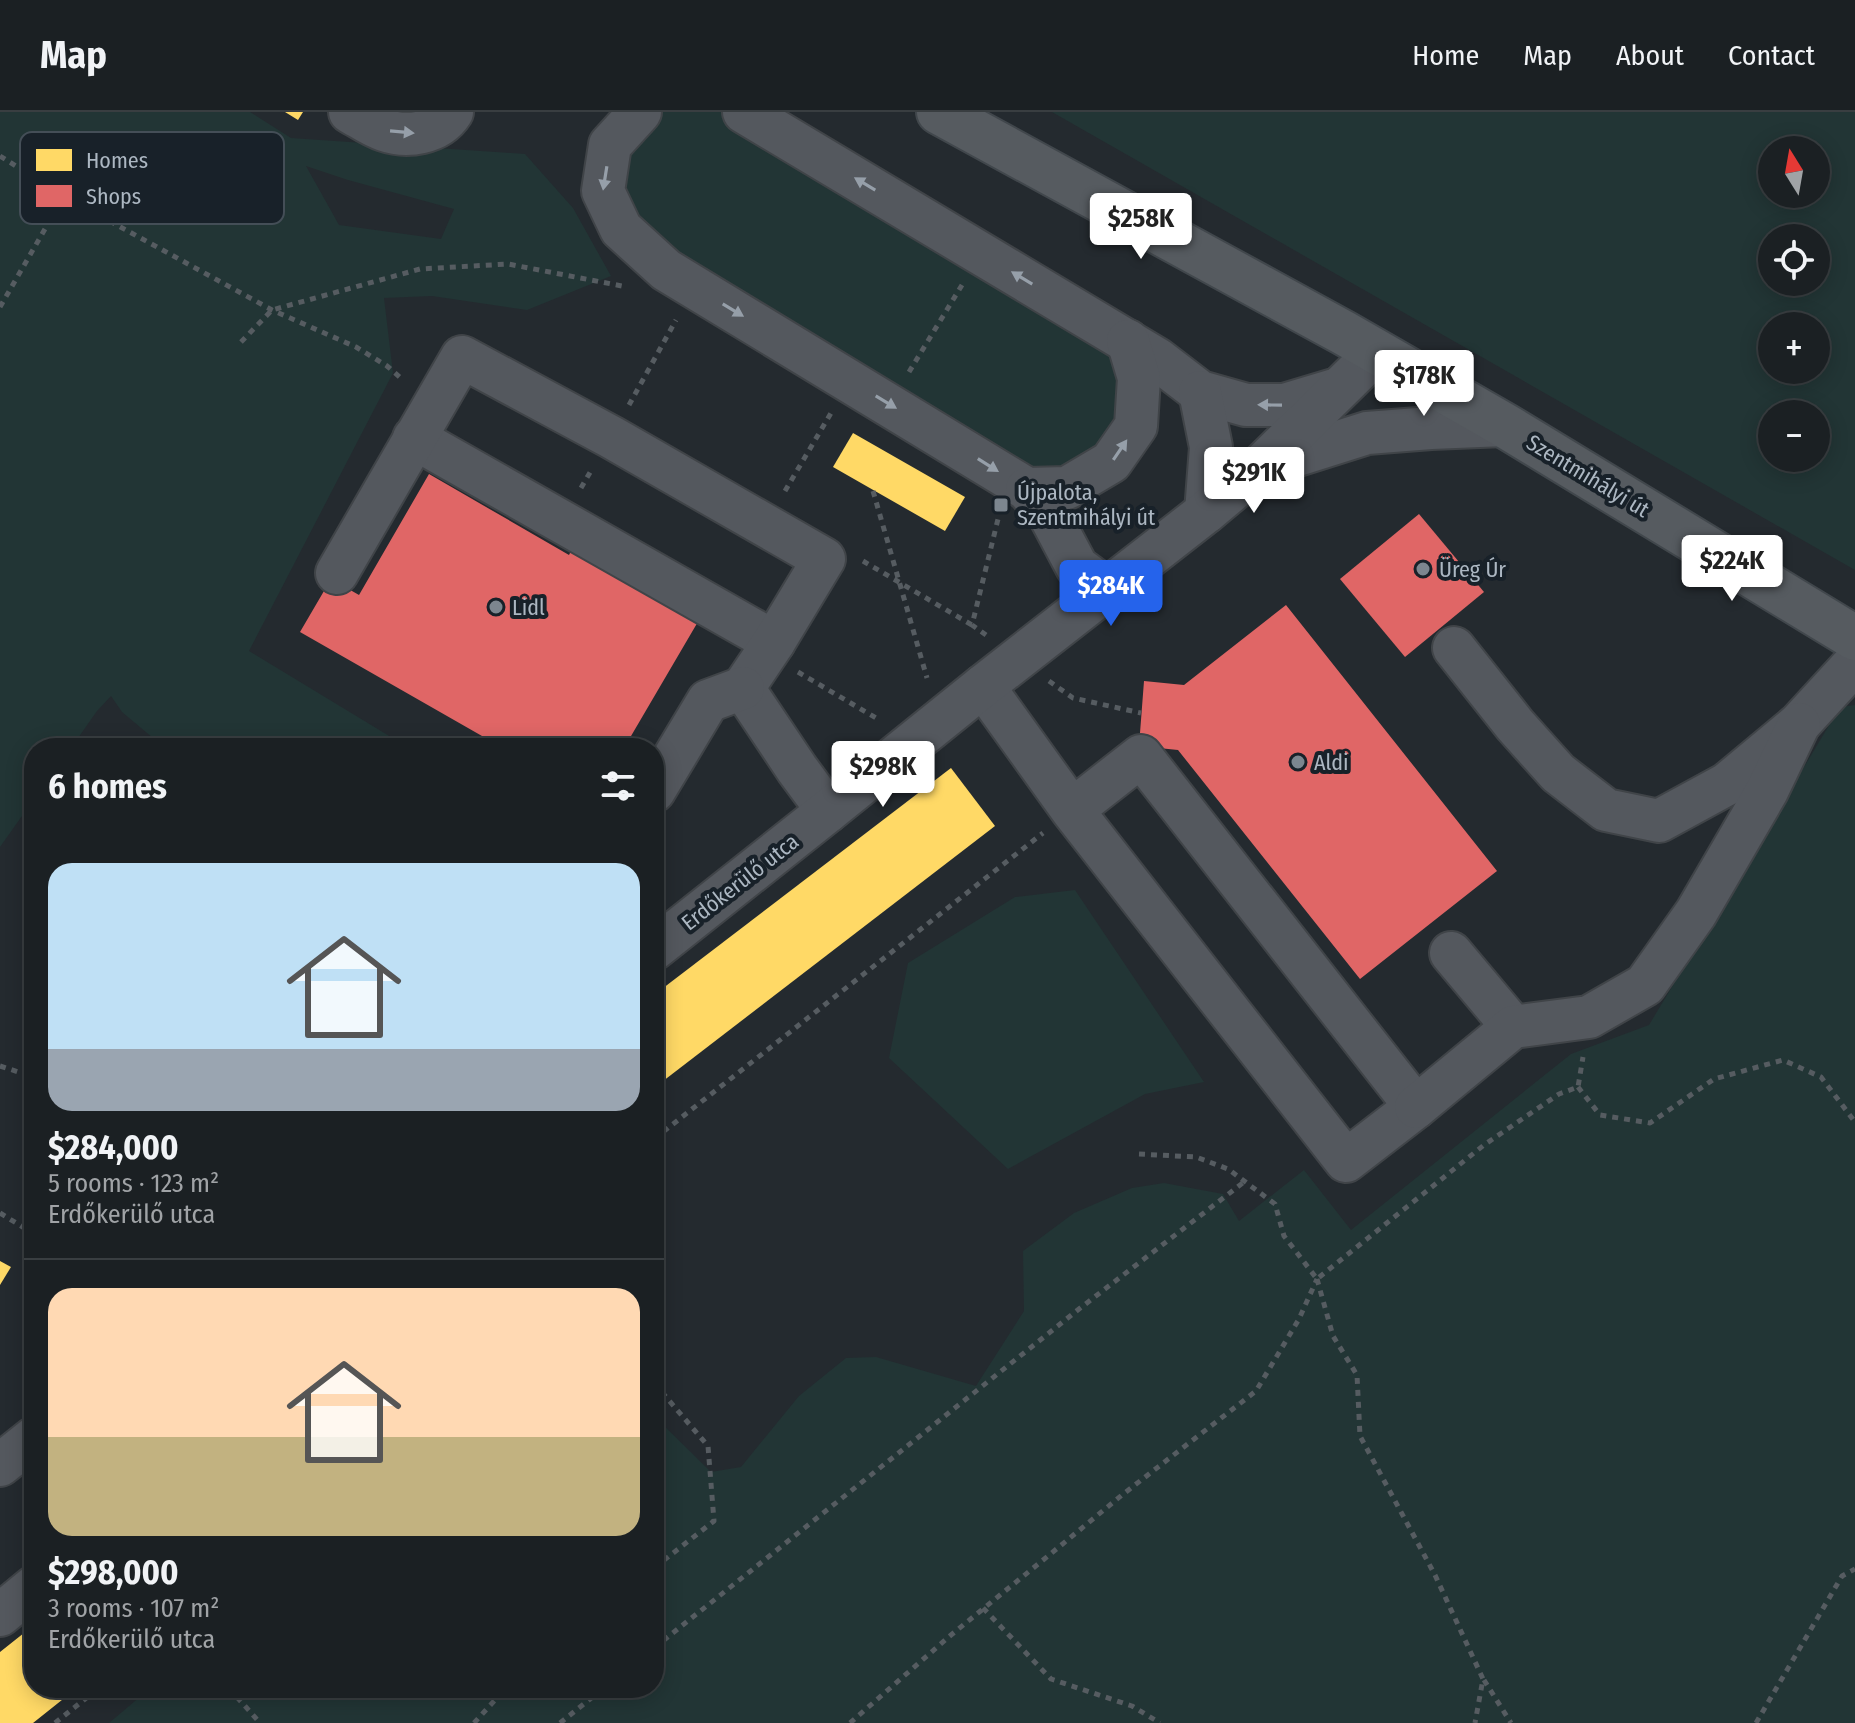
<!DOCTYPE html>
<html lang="en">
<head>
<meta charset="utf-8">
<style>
	:root { --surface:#1b2023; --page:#282d30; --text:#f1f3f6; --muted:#a0a3a6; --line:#393e41; --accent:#2563eb }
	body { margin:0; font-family:"Fira Sans Condensed",sans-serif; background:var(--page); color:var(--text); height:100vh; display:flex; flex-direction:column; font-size:30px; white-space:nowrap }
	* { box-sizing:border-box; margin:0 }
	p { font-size:26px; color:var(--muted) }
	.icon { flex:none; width:44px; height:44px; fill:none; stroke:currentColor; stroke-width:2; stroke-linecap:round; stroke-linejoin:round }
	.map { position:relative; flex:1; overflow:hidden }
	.sheet { position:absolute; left:24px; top:626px; width:640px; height:960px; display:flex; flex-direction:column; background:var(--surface); border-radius:32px; box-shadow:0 4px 20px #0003,0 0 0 2px var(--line) }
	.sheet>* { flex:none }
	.needle { width:52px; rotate:349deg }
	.buttons { position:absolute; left:1758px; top:24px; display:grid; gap:16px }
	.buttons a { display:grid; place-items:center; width:72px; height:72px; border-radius:50%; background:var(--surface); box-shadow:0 4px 20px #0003,0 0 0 2px var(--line); font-size:40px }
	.price { position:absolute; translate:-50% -68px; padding:0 18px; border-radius:8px; background:#fff; color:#222; font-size:26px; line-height:52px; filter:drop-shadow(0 2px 4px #0008) }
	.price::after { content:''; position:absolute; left:50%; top:48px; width:24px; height:18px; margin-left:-12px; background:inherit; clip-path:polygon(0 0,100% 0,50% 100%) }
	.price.on { background:var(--accent); color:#fff }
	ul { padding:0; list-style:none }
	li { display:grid; align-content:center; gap:16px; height:424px; padding:0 24px }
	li+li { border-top:2px solid var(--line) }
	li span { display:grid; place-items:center; height:248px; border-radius:24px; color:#555 }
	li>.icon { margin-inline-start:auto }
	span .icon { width:144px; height:144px; fill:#fffc; stroke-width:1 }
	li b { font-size:34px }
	h2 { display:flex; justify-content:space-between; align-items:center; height:96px; padding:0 24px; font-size:34px }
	header { display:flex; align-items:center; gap:48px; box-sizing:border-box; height:112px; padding:0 40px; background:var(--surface); border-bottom:2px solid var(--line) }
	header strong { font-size:38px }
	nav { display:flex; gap:44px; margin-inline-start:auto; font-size:28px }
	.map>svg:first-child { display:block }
	.green { fill:#223535; fill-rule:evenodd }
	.homes { fill:#ffd966 }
	.shops { fill:#e06666 }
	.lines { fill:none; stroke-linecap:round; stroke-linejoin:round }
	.minor-casing { stroke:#404448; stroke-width:46 }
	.major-casing { stroke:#41474c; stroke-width:48 }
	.path { stroke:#565c61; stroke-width:5; stroke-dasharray:6 6; stroke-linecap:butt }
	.minor { stroke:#54585e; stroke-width:42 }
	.major { stroke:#565b60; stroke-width:44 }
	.oneway { fill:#969fa9 }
	.poi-dot { fill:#7c868f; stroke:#182129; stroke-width:3 }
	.labels { text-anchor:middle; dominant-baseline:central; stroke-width:8; stroke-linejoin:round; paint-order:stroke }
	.street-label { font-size:22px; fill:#acb7c2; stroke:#182129 }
	.poi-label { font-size:22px; fill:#acb7c2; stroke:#182129; text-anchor:start }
	.key { fill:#182129; stroke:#444e57; stroke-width:2 }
	.key-label { font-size:22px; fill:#acb7c2 }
</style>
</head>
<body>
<header>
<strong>Map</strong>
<nav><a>Home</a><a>Map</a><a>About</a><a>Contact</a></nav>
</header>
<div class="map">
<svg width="1855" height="1611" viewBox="0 0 1855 1611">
	<rect width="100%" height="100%" fill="#242a2f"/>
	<g class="green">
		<path d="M0 0H250L291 26 525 42 573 96 611 164 527 198 432 184 384 186 393 261 249 539 409 636H165L122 600 111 584 97 599 71 636H34V687L0 735ZM306 54 348 68 454 97 441 127 339 113Z"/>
		<path d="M640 0H744L1128 229 1136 314 1067 376 621 117 610 33Z"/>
		<path d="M1052 0H1855V458ZM1772 38H1816V82H1772ZM1772 126H1816V170H1772ZM1772 214H1816V258H1772ZM1772 302H1816V346H1772Z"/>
		<path d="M1855 593V1611H109L141 1584 167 1576H654V1304L711 1360 741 1355 799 1284 846 1246 876 1245 976 1274 1024 1199 1023 1139 1074 1101 1132 1076 1164 1071 1223 1082 1239 1109 1304 1058 1351 1118 1571 942 1649 913 1840 595Z"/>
		<path d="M1075 778 1204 970 1145 982 1008 1057 889 946 908 851 1015 785Z"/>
	</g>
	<g class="homes">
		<path d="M285 0H303L298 8Z"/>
		<path d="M853 321 965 385 945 419 833 355Z"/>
		<path d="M951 656 995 714 654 976V883Z"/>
		<path d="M0 1149 11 1155 0 1173Z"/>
		<path d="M34 1513V1576H77L33 1611H0V1540Z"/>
	</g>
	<g class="shops">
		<path d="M429 362 569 443 573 435 699 508 624 636H503L300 520 331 467 359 483Z"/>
		<path d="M1419 402 1484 480 1405 545 1340 467Z"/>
		<path d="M1286 493 1497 759 1360 867 1178 638 1139 634 1144 569 1184 573Z"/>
	</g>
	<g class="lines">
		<defs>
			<g id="minor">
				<path d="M350 0C361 6 372 14 384 18 407 26 438 22 452 0"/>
				<path d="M640 0 610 33 603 79 621 117 666 158 1027 377 1050 404 1077 455 1096 469 1111 475"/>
				<path d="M744 0 1157 247 1200 280 1246 293H1284L1334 278"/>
				<path d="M1200 280 1211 335 1206 400"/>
				<path d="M414 326 774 530"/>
				<path d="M1269 352 1367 321 1431 316 1504 313"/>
				<path d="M1027 377 1067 376 1111 350 1136 314 1139 266 1128 229"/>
				<path d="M337 461 462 245 611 325 824 447 774 530 743 576 797 657 828 699"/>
				<path d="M1454 536 1515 613 1558 661 1606 698 1659 709 1727 672 1799 612 1855 551"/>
				<path d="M983 574 1072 698 1346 1049 1416 995 1141 644 1072 698"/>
				<path d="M654 679 708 589 743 576"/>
				<path d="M654 837 828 699 983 574 1206 400 1260 355 1377 240"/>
				<path d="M1451 841 1513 915"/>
				<path d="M1416 995 1513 915 1589 905 1645 873 1696 801 1767 679 1799 612"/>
				<path d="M0 1353 34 1326"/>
				<path d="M0 1503 34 1475"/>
			</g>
			<path id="major" d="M939 0 1344 221 1504 313 1855 526"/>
		</defs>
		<use href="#minor" class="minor-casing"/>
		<use href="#major" class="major-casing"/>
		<g class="path">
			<path d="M0 44 64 84"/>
			<path d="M0 195 64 84 272 198 356 235 387 254 403 268"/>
			<path d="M241 230 272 198 420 157 508 152 622 174"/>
			<path d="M909 260 962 173"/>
			<path d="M629 293 676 208"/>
			<path d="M581 376 592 357"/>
			<path d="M785 379 831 301"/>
			<path d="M873 379 927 566"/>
			<path d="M863 449 972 513"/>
			<path d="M986 523 972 513 999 403"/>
			<path d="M798 560 876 606 879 603"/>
			<path d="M1049 569 1073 586 1141 601"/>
			<path d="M0 954 34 965"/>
			<path d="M1578 975 1600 1003 1650 1011 1714 967 1783 948 1821 965 1855 1010"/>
			<path d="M654 1027 1043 721"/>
			<path d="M1139 1042 1196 1045 1228 1057 1275 1092 1284 1124 1317 1167 1484 1033 1559 982 1578 975 1583 945"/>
			<path d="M0 1101 34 1122"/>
			<path d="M1317 1167 1333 1224 1357 1263 1360 1324 1435 1463 1483 1567 1475 1611"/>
			<path d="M654 1271 708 1334 714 1409 654 1456"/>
			<path d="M983 1496 1051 1567 1132 1594 1160 1611"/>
			<path d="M654 1536 1079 1197 1244 1070"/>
			<path d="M1484 1568 1511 1611"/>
			<path d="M229 1576 260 1611"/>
			<path d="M55 1611 99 1576"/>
			<path d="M474 1611 506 1576"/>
			<path d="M560 1611 604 1576"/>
			<path d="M850 1611 951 1523 1048 1444 1122 1383 1256 1279 1299 1207 1317 1167"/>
			<path d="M1756 1611 1842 1464 1855 1457"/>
		</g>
		<use href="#minor" class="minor"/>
		<use href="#major" class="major"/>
	</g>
	<defs><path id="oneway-solid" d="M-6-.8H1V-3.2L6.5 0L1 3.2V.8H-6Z" transform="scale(2)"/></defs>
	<g class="oneway">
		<use href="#oneway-solid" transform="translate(402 20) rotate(5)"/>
		<use href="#oneway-solid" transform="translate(605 66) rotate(99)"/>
		<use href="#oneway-solid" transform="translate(865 72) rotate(-149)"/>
		<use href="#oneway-solid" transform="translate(1022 166) rotate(-149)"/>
		<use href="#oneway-solid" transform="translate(733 198) rotate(31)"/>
		<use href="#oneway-solid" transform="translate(886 290) rotate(31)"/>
		<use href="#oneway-solid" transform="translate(1270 293) rotate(-179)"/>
		<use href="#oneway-solid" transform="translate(1120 338) rotate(-56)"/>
		<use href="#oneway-solid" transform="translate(988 353) rotate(32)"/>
	</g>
	<g class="poi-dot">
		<rect x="993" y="385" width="16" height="16" rx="4"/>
		<circle cx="1423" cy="457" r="8"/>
		<circle cx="496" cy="495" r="8"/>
		<circle cx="1298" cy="650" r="8"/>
	</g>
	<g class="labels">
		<g class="street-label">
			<text transform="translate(1588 364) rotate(31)">Szentmihályi út</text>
			<text transform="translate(740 770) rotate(-38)">Erdőkerülő utca</text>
		</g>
		<g class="poi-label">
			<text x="1017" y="380">Újpalota,<tspan x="1017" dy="25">Szentmihályi út</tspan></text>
			<text x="1439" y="457">Üreg Úr</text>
			<text x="512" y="495">Lidl</text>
			<text x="1314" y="650">Aldi</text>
		</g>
	</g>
	<rect x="20" y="20" width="264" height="92" rx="12" class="key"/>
	<rect x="36" y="37" width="36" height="22" fill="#ffd966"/>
	<rect x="36" y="73" width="36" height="22" fill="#e06666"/>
	<g class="key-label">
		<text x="86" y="56">Homes</text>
		<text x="86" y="92">Shops</text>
	</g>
</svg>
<div class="buttons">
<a><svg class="needle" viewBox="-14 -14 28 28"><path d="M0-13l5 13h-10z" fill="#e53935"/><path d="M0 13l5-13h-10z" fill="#a0a3a6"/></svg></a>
<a><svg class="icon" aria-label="locate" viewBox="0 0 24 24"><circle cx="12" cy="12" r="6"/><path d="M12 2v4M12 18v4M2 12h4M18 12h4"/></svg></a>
<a>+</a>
<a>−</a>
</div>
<b class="price" style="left:1141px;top:149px">$258K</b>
<b class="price" style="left:1424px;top:306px">$178K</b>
<b class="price" style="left:1254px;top:403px">$291K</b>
<b class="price" style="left:1732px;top:491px">$224K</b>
<b class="price on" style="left:1111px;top:516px">$284K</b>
<b class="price" style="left:883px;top:697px">$298K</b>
<section class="sheet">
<h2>6 homes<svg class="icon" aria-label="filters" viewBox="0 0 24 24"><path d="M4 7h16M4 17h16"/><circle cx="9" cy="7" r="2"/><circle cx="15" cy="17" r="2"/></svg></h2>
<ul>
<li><span style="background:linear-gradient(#bfe0f5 75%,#9aa5b1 0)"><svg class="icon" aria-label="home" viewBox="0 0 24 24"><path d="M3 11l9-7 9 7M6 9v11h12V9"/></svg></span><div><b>$284,000</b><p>5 rooms · 123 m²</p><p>Erdőkerülő utca</p></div></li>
<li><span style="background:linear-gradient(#ffd9b3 60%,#c2b280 0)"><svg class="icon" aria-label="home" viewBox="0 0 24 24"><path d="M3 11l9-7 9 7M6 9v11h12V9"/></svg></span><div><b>$298,000</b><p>3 rooms · 107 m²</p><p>Erdőkerülő utca</p></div></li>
</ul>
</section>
</div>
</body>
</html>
